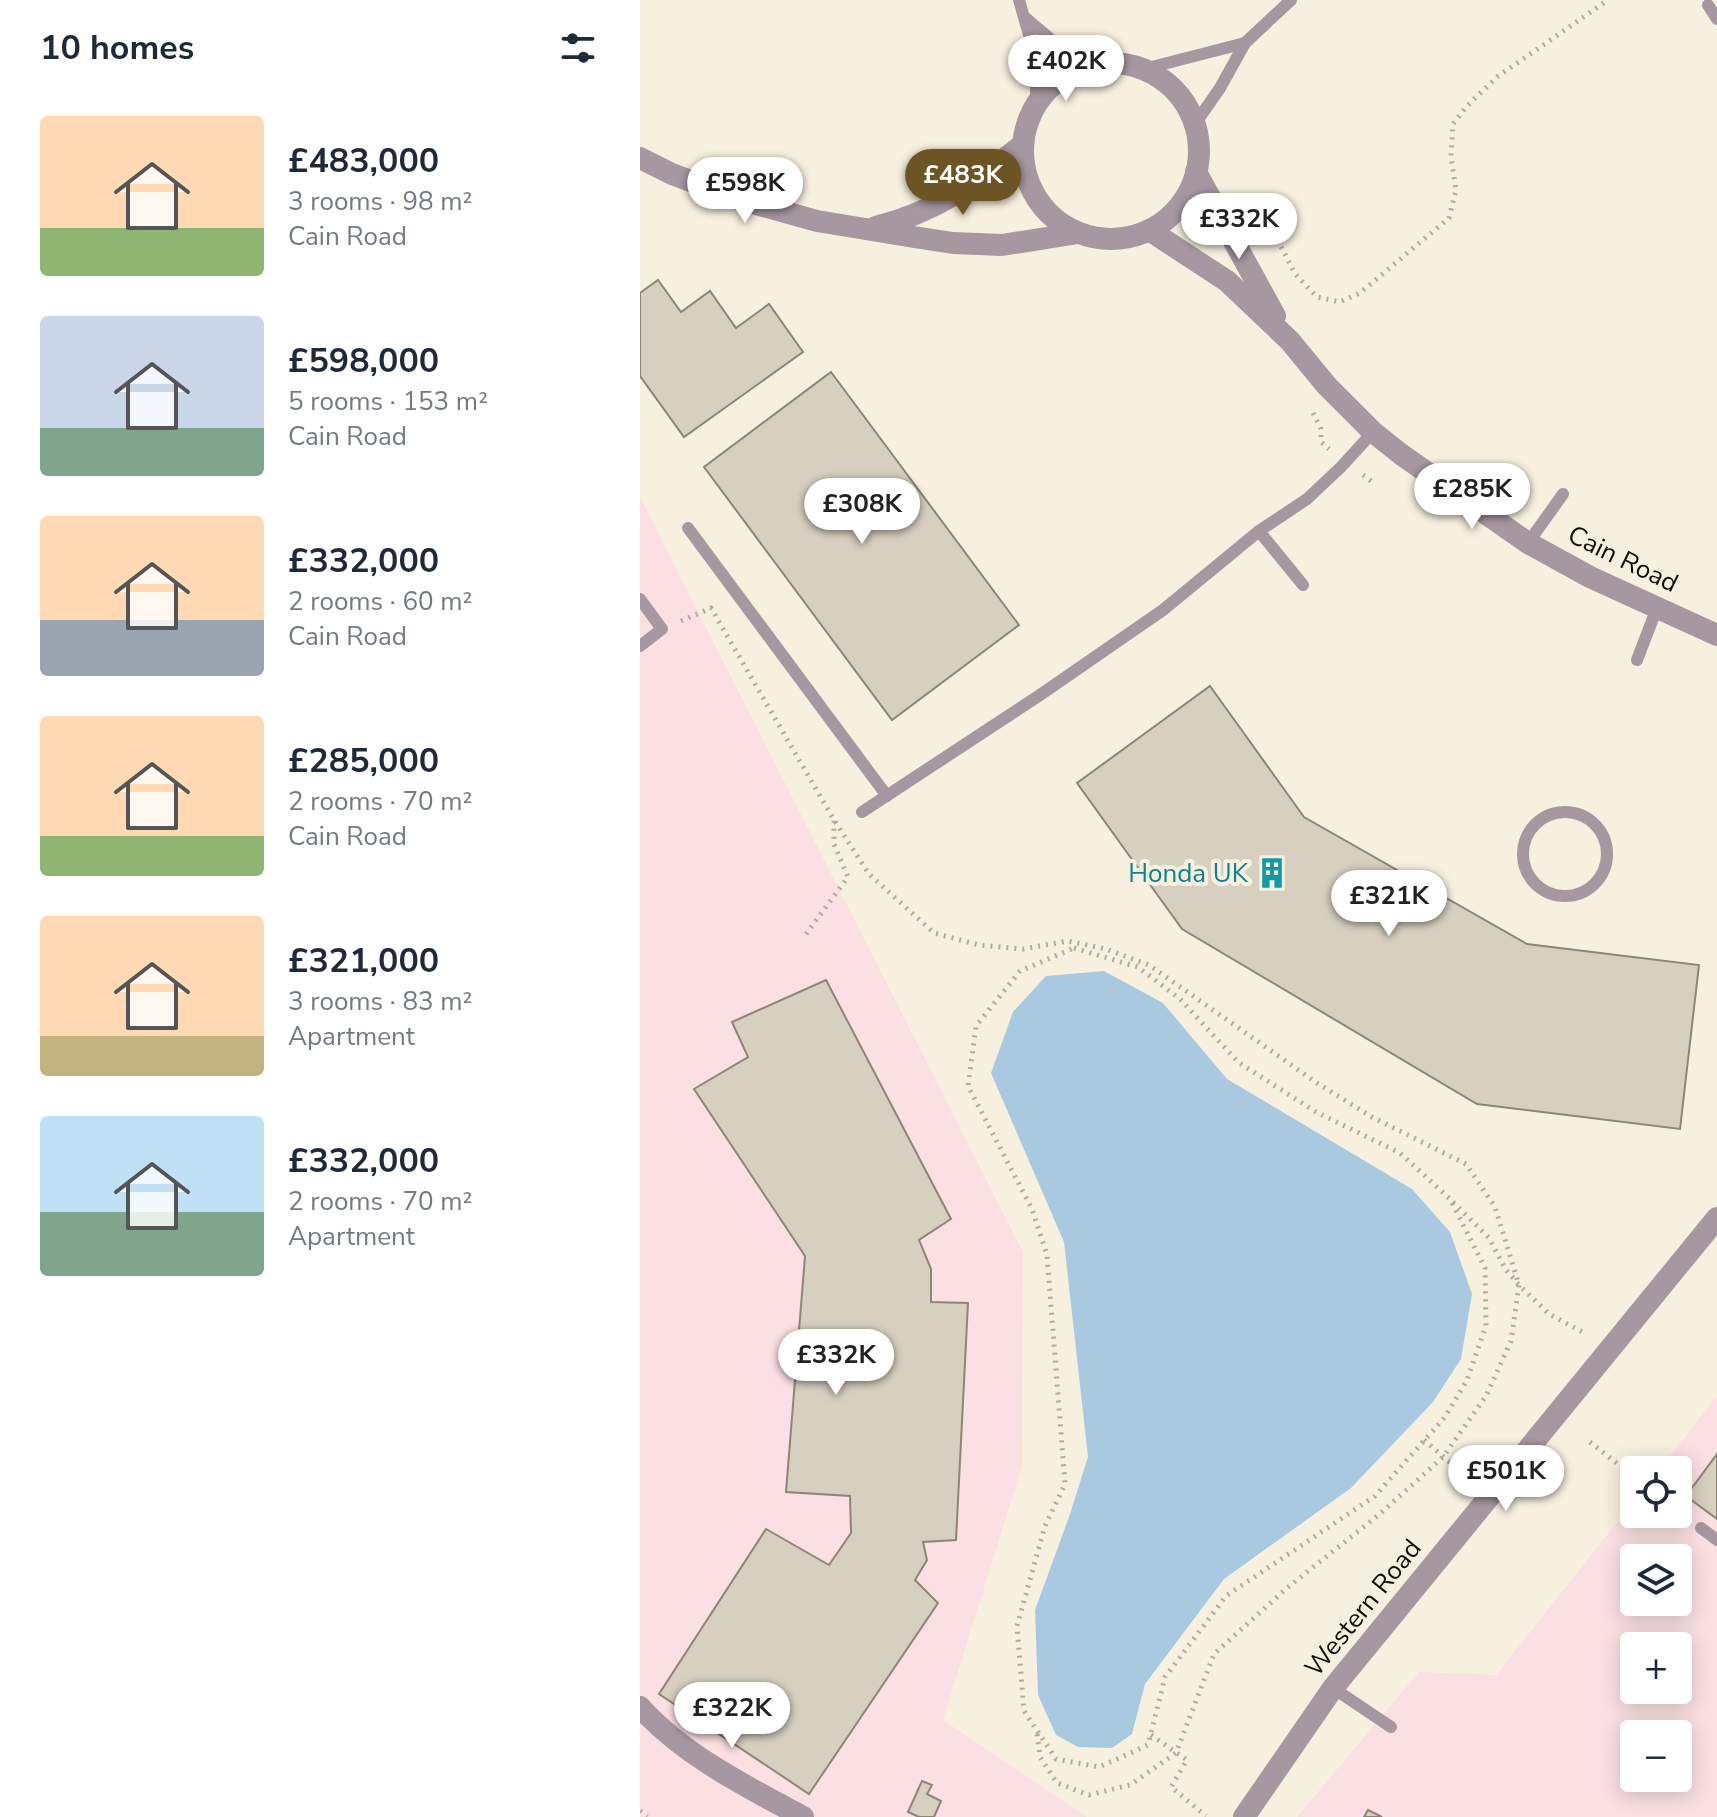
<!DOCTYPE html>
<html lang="en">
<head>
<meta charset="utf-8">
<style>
	:root { --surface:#fff; --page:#f6f6f7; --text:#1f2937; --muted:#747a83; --accent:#6c5424 }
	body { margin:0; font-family:"Nunito Sans",sans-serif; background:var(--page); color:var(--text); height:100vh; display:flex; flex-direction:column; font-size:30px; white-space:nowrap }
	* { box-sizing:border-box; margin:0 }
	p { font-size:26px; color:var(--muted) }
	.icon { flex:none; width:44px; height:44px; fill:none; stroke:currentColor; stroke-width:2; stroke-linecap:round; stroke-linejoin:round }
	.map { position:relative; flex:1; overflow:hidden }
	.drawer { display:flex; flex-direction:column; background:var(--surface); width:640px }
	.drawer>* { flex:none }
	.fabs { position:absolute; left:980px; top:1456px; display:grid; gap:16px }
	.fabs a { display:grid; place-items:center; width:72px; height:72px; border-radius:8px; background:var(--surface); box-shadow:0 4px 20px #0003; font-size:40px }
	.price { position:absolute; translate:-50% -68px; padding:0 18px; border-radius:28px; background:#fff; color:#222; font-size:26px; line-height:52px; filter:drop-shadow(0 2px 4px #0008) }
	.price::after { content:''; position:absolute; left:50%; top:48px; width:24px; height:18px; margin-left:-12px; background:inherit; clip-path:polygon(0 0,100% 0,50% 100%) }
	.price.active { background:var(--accent); color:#fff }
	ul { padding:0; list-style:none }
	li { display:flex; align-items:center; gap:24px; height:200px; padding:0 40px }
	li span { display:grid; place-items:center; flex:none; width:224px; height:160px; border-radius:8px; color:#555 }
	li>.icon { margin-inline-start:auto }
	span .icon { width:96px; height:96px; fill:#fffc; stroke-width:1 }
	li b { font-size:34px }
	h2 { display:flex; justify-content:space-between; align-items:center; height:96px; padding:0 40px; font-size:34px }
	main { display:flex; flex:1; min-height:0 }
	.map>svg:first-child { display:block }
	.industrial { fill:#fadfe3; fill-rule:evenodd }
	.water { fill:#a9c9e1 }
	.building { fill:#d7cfbf; stroke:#8d8677; stroke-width:2 }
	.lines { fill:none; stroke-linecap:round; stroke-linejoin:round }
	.path { stroke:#b1ab9e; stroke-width:5; stroke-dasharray:2 6; stroke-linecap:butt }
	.service { stroke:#a797a0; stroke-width:12 }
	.minor { stroke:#a797a0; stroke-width:22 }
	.tertiary { stroke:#a797a0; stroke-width:22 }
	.labels { text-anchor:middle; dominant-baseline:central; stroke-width:8; stroke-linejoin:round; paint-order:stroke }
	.street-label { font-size:26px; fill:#110e09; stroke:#f8f0df }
	.culture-label { font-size:26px; fill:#0d838f; stroke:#f8f0df; text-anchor:end }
</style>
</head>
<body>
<main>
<section class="drawer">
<h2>10 homes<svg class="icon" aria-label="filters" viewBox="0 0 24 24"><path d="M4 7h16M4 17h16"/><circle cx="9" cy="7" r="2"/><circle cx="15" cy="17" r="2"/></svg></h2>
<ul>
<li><span style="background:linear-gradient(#ffd9b3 70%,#8fb573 0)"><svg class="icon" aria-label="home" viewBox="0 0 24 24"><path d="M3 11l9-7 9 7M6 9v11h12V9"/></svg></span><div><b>£483,000</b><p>3 rooms · 98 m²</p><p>Cain Road</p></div></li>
<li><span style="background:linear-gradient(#c9d6e8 70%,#7fa58c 0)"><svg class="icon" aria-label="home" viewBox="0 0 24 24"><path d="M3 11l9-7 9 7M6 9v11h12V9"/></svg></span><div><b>£598,000</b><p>5 rooms · 153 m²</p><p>Cain Road</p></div></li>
<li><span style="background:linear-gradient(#ffd9b3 65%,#9aa5b1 0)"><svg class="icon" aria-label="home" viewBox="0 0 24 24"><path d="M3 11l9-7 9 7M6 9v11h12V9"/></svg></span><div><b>£332,000</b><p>2 rooms · 60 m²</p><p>Cain Road</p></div></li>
<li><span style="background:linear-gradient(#ffd9b3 75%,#8fb573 0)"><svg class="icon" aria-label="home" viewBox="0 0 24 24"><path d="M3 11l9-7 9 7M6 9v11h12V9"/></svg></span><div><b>£285,000</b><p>2 rooms · 70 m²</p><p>Cain Road</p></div></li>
<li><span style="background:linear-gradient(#ffd9b3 75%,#c2b280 0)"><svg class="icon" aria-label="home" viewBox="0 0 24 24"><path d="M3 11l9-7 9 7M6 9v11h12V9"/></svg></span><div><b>£321,000</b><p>3 rooms · 83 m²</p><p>Apartment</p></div></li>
<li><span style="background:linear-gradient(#bfe0f5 60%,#7fa58c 0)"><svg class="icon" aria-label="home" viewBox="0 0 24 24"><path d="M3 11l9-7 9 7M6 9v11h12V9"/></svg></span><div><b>£332,000</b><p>2 rooms · 70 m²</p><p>Apartment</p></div></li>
</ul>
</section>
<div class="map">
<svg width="1077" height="1817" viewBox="0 0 1077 1817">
	<rect width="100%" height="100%" fill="#f8f0df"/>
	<g class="industrial">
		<path d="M0 497 383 1252 382 1466 303 1720 447 1817H0Z"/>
		<path d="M1077 1396V1817H657L779 1672 856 1675 994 1501V1514H1038V1470H1019ZM994 1558H1038V1602H994ZM994 1646H1038V1690H994ZM994 1734H1038V1778H994Z"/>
	</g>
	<path class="water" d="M464 971 523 1003 587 1079 772 1189 810 1232 832 1294 821 1359 793 1402 711 1488 584 1579 505 1684 492 1734 472 1748 438 1747 416 1735 398 1695 395 1610 429 1517 448 1457 424 1242 351 1073 373 1012 406 976Z"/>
	<g class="building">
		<path d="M18 280 41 312 70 291 96 328 129 304 163 352 44 437 0 376V293Z"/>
		<path d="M191 372 379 625 252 720 64 467Z"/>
		<path d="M570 686 664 817 887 944 1059 965 1040 1129 837 1104 542 929 437 783Z"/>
		<path d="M186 980 311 1219 279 1240 291 1269V1302L328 1303 316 1540 283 1542 287 1560 275 1580 298 1603 169 1794 19 1694 126 1529 189 1565 211 1533 210 1496 146 1492 165 1256 54 1089 108 1057 92 1022Z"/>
		<path d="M1077 1454V1519L1046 1496Z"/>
		<path d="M282 1781 292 1785 287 1794 301 1801 294 1817H279L268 1812Z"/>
		<path d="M728 1810 742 1817H724Z"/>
	</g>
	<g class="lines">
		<g class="path">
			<path d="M611 220 622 217 627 219 655 274 677 297 700 302 720 293 809 218 816 190 811 157 813 124 826 107 857 77 968 0"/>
			<path d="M673 413 681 429V442L689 449"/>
			<path d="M723 475 735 484"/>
			<path d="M41 621 71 608 194 820 229 874 294 933 339 945 383 949 428 941 466 949 509 965 677 1083 732 1117 826 1164 855 1207 879 1285 871 1341 846 1396 803 1457 741 1513 647 1588 574 1654 536 1753 490 1785 449 1795 417 1783 400 1757 397 1733"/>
			<path d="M166 934 208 877 194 844V820"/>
			<path d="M434 948 498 967 540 999 598 1062 676 1112 760 1153 810 1199 845 1268 846 1326 827 1380 805 1417 735 1496 586 1596 525 1677 508 1745 459 1767 416 1759 384 1711 377 1626 405 1526 425 1484 407 1255 392 1209 328 1086 336 1026 380 971Z"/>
			<path d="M813 1202 849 1238 866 1270 879 1285 909 1314 946 1334"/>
			<path d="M784 1440 829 1479"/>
			<path d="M950 1442 994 1477"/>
			<path d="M511 1735 547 1760 531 1787 566 1816"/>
			<path d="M0 1811 7 1817"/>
		</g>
		<g class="service">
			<path d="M379 0 396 59V104"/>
			<path d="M1068 5 1077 19"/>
			<path d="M387 19 414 42 451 64"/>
			<path d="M504 69 605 43"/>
			<path d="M555 124 580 88 605 43 651 0"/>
			<path d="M48 528 247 796"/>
			<path d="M619 531 663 585"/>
			<path d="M888 543 923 494"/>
			<path d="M0 599 22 629 0 646"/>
			<path d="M997 660 1017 608"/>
			<circle cx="925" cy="854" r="42"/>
			<path d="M222 812 400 695 523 610 619 531 667 499 701 467 733 432"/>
			<path d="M1061 1528 1077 1540"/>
			<path d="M693 1688 751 1727"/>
		</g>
		<path class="minor" d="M0 1707C43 1755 107 1787 163 1817"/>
		<g class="tertiary">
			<circle cx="471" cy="151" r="88"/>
			<path d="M0 158 32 174 98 199 177 221 274 237 313 243 362 245 438 233"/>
			<path d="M556 172 635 316"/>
			<path d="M236 227C298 211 334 184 382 145"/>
			<path d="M509 230 587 281 650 341 687 386 733 432 762 455 888 543 950 577 1077 635"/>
			<path d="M604 1817 693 1688 1077 1218"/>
		</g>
	</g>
	<defs>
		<symbol id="building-bare" viewBox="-9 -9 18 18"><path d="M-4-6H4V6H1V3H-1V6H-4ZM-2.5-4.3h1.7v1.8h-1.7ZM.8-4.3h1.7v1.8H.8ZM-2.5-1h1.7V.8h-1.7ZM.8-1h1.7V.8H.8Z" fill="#0f9aa8" stroke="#f8f0df" stroke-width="2.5" paint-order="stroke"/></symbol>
	</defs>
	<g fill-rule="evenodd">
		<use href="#building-bare" x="610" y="851" width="44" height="44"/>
	</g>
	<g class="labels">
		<g class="street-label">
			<text transform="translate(983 559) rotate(26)">Cain Road</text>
			<text transform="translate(723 1608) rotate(-51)">Western Road</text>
		</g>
		<g class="culture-label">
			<text x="608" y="873">Honda UK</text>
		</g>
	</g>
</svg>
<div class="fabs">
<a><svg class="icon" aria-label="locate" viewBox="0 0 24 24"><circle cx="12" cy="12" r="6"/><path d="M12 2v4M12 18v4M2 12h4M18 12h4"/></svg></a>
<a><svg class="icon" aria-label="layers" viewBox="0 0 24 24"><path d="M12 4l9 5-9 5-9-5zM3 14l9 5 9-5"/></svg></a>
<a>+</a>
<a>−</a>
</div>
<b class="price" style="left:426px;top:103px">£402K</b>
<b class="price active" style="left:323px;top:217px">£483K</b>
<b class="price" style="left:105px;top:225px">£598K</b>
<b class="price" style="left:599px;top:261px">£332K</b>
<b class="price" style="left:832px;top:531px">£285K</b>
<b class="price" style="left:222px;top:546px">£308K</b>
<b class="price" style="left:749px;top:938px">£321K</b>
<b class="price" style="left:196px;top:1397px">£332K</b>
<b class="price" style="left:866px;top:1513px">£501K</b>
<b class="price" style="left:92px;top:1750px">£322K</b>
</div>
</main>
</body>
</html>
